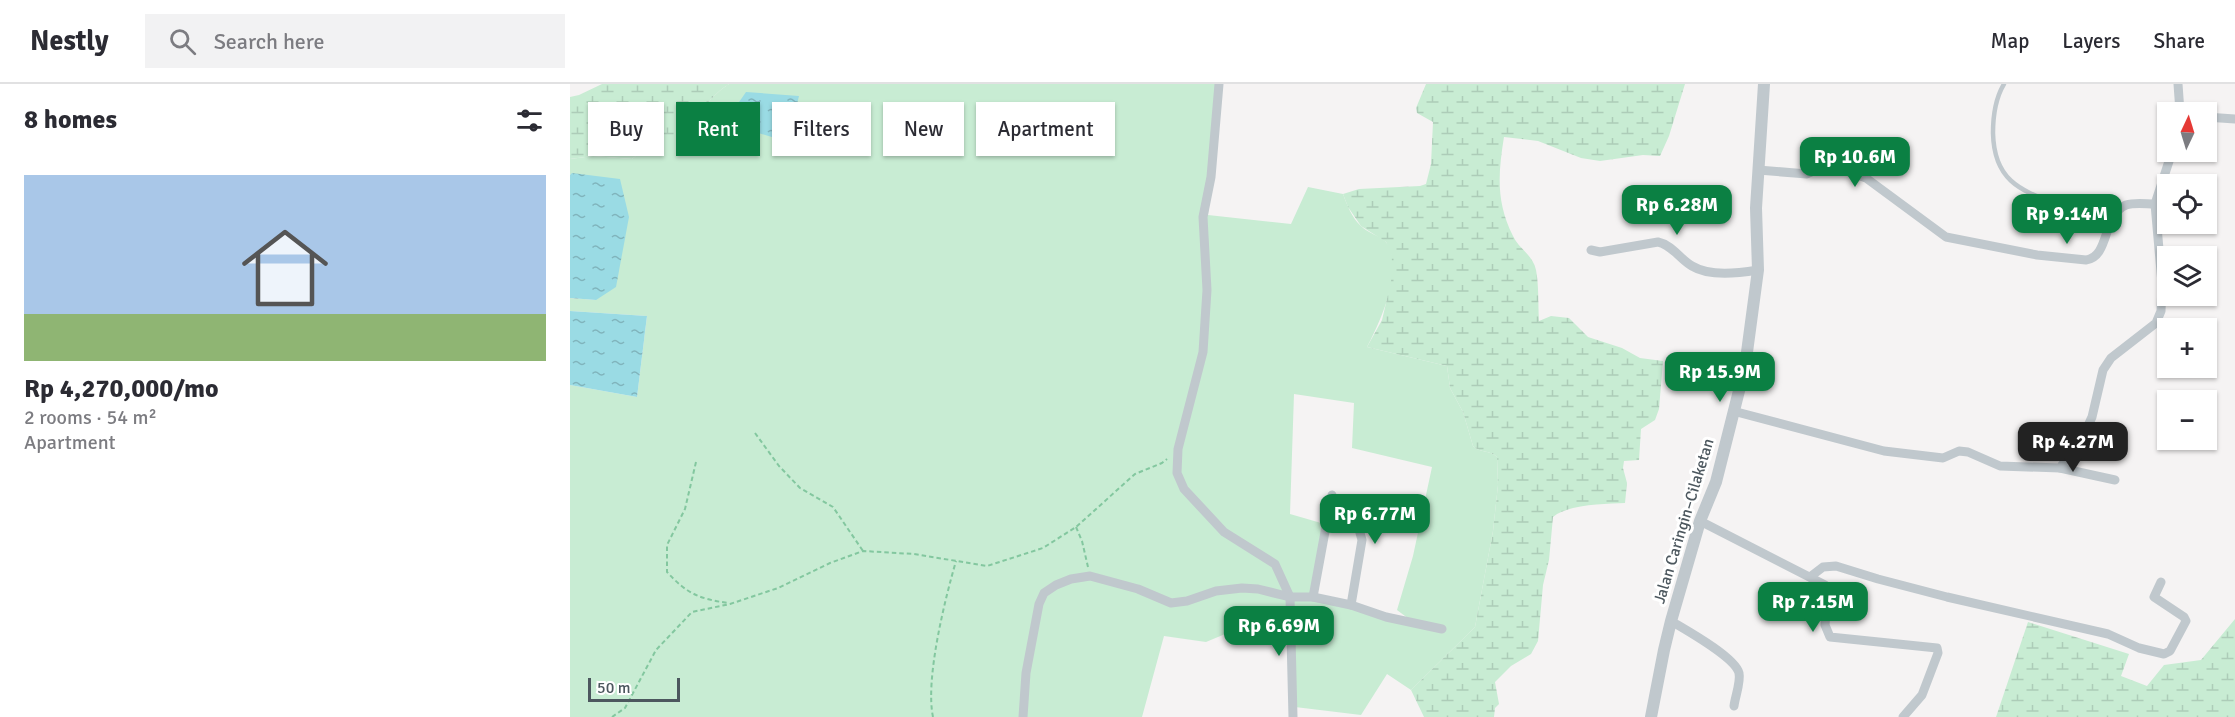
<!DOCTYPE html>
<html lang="en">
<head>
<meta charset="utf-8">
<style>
	:root { --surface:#fff; --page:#f2f2f3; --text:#2b2b33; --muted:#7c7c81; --line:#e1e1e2; --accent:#0b8043 }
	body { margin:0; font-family:Signika,sans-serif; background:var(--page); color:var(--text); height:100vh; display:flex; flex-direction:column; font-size:22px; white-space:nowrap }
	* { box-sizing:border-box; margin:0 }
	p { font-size:20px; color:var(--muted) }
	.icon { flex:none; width:33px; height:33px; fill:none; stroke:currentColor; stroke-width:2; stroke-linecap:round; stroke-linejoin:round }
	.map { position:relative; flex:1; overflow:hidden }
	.details { display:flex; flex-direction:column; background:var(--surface); width:570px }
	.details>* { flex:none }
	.banner { position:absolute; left:18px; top:18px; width:570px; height:54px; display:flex; gap:12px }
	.needle { width:39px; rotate:4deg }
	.tools { position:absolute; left:1587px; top:18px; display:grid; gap:12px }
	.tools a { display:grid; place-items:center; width:60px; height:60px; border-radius:0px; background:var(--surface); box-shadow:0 2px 4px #0004; font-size:30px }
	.scale { position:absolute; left:18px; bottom:15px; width:92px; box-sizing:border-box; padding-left:6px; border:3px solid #4c575e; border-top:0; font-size:16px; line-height:21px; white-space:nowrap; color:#4c575e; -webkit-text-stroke:4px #fff; paint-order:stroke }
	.price { position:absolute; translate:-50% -51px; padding:0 14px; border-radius:12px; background:var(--accent); color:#fff; font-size:20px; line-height:39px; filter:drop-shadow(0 2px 3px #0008) }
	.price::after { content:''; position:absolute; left:50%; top:36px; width:18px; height:14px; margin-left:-9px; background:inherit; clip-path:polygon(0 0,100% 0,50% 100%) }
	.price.on { background:#222; color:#fff }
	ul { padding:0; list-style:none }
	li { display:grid; align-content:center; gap:12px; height:318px; padding:0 24px }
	li span { display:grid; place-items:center; height:186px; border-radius:0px; color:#555 }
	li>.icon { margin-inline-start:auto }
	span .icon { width:108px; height:108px; fill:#fffc; stroke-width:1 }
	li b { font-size:26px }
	h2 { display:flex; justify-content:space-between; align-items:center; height:72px; padding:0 24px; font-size:26px }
	.chip { padding:0 21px; border-radius:0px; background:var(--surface); box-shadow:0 2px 4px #0004; font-size:21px; line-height:54px }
	.chip.on { background:var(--accent); color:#fff }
	header { display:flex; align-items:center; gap:36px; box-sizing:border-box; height:84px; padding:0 30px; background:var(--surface); border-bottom:2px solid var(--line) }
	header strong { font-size:28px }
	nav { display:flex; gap:33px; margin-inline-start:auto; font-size:21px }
	.search { width:420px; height:54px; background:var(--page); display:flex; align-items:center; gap:15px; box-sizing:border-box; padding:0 21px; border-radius:0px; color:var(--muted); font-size:22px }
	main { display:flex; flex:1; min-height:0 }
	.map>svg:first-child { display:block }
	.green { fill:#c8ecd3; fill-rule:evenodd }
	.wetland { fill:url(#wetland-marsh) }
	.water { fill:url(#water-ripples) }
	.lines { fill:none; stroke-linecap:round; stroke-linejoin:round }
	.path { stroke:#83c79f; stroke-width:2; stroke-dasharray:4.5 3; stroke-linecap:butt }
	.service { stroke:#c0c8cd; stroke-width:4.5 }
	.minor { stroke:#c0c8cd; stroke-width:9 }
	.tertiary { stroke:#c0c8cd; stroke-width:12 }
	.labels { text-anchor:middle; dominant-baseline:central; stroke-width:6; stroke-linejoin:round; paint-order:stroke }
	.street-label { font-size:16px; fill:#4c575e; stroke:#fff }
</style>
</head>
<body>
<header>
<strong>Nestly</strong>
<div class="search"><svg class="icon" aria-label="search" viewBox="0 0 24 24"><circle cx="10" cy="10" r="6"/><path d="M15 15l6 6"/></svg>Search here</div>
<nav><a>Map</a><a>Layers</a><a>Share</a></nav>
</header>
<main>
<section class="details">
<h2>8 homes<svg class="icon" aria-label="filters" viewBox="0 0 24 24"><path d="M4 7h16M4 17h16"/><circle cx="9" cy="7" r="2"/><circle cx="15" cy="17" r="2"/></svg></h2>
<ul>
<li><span style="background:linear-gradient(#a9c7e8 75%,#8fb573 0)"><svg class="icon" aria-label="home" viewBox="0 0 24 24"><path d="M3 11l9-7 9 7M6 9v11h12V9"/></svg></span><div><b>Rp 4,270,000/mo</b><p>2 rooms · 54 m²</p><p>Apartment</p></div></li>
</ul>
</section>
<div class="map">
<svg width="1665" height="633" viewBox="0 0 1665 633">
	<defs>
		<pattern id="wetland-marsh" width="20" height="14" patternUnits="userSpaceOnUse" patternTransform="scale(1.5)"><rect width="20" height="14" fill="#c8ecd3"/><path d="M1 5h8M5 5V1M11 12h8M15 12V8" fill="none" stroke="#adccb8"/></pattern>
		<pattern id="water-ripples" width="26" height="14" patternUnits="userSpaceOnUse" patternTransform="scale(1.5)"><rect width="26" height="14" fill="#9adbe4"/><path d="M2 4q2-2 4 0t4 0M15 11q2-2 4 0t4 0" fill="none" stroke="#80b4bc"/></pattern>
	</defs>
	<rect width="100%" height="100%" fill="#f5f3f3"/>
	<path class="green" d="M159 0H648L638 131 721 140 738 103 773 110C777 121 782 134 791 142 798 149 808 151 815 157 837 180 809 241 797 263L877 282 880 304 893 328 903 362C910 369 920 366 927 373L928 401 923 447 905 543 841 606 817 590 791 631 725 623 721 559 679 540 636 558 594 552 572 633H0V301L67 313 77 232 0 227V214L26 216 3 89 0 91V75L23 72 62 75 83 58H113C125 36 137 14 159 0ZM724 310 784 319 782 364 862 383 843 472 827 526 839 535 741 510 758 441 720 430Z"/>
	<g class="wetland">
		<path d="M32 0H159C137 14 125 36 113 58H83L62 75 23 72 0 75V13L9 11Z"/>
		<path d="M856 0H1115L1099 52 1090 72 1073 71 1030 77 1011 74 968 57 934 53C928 90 926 118 943 152 949 165 963 171 966 186 969 202 968 220 969 237L981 232 999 234 1018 253 1052 264 1070 274 1093 277 1089 325 1085 336 1071 345 1069 376 1054 377 1053 384 1057 399 1055 419C1035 420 998 420 983 433L979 476 973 501 968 557 961 570 941 582 925 598 929 620 925 624 924 633H854L841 606 905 543 923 447 928 401 927 373C920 366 910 369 903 362L893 328 880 304 877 282 797 263 812 236 821 198 822 172 816 158 791 142 778 123 773 110 789 105 850 102 856 100 861 80 863 38 847 29 846 24Z"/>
		<path d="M1665 535V633H1426L1458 538 1559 570 1551 592 1577 602 1594 581 1631 576Z"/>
	</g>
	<g class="water">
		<path d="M176 8 229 12 226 24 205 54 185 48 167 21Z"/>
		<path d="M2 89 50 95 59 133 46 203 26 216 0 214V91Z"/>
		<path d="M0 227 77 232 67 313 0 301Z"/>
	</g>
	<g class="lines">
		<g class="path">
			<path d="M185 349 209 382 230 404 263 423 293 467"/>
			<path d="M126 378 115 425 97 461V488C117 510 130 515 158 519"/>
			<path d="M506 443 512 457 518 483"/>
			<path d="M42 633 55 624 86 566 122 528 160 520 208 504 260 479 293 467 344 470 417 482 473 464 506 443 565 390 592 379 597 375"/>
			<path d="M363 633C355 595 375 515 386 477"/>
		</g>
		<path class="service" d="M1434 0C1425 15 1423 31 1423 49 1424 95 1448 106 1487 120 1505 127 1522 133 1539 139"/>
		<g class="minor">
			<path d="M649 0 641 93 633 133 637 206 633 268 608 365 607 389 614 405 654 448 705 480 720 513 723 633"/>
			<path d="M1608 0 1610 28"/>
			<path d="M1636 33 1665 35"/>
			<path d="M1188 86 1237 90 1250 84 1265 83 1296 94 1376 153 1467 171 1516 176C1540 173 1532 131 1556 121 1565 118 1576 120 1585 120"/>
			<path d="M1021 166 1030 168 1088 158C1102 161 1110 175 1122 182 1140 193 1169 189 1188 186"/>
			<path d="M1163 327 1314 367 1373 374 1389 367 1398 368 1430 382 1490 384 1516 346 1522 333 1533 286 1541 274 1586 239 1591 227 1592 199 1585 120 1602 68"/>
			<path d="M1490 384 1545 396"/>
			<path d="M762 411 759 426 787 438 792 456 781 521"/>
			<path d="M1130 437 1255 501 1258 506 1255 541 1260 553 1367 564 1368 569 1352 611 1333 633"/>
			<path d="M1240 493 1253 483 1266 482 1308 495 1377 513 1538 550 1569 564 1594 570 1600 567 1616 537 1614 533 1584 513 1591 498"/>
			<path d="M743 513 759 426"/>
			<path d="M1101 537C1116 546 1165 573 1169 589 1171 598 1165 613 1164 622"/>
			<path d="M453 633 456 589 469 520 474 509 486 501 501 495 520 492 568 505 601 519 617 517 646 507 672 504 688 505 720 513H743L781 521 816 533 872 545"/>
		</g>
		<path class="tertiary" d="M1081 633 1094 566 1101 537 1130 437 1146 398 1175 283 1188 186 1186 124 1194 0"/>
	</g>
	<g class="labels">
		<g class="street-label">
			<text transform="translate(1114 437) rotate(-73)">Jalan Caringin–Cilaketan</text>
		</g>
	</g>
</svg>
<div class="tools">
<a><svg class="needle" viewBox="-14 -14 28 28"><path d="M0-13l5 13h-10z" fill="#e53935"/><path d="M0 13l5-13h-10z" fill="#7c7c81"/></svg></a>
<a><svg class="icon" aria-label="locate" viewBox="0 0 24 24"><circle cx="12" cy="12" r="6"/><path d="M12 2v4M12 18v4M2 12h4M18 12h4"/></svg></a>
<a><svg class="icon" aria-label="layers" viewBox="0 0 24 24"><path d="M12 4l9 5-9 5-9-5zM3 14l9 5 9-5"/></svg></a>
<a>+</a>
<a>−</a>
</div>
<div class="scale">50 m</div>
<b class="price" style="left:1285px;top:104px">Rp 10.6M</b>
<b class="price" style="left:1107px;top:152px">Rp 6.28M</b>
<b class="price" style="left:1497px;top:161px">Rp 9.14M</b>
<b class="price" style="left:1150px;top:319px">Rp 15.9M</b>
<b class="price on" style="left:1503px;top:389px">Rp 4.27M</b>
<b class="price" style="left:805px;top:461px">Rp 6.77M</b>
<b class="price" style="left:1243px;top:549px">Rp 7.15M</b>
<b class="price" style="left:709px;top:573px">Rp 6.69M</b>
<div class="banner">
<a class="chip">Buy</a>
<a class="chip on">Rent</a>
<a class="chip">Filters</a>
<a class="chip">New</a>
<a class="chip">Apartment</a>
</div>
</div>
</main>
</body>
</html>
